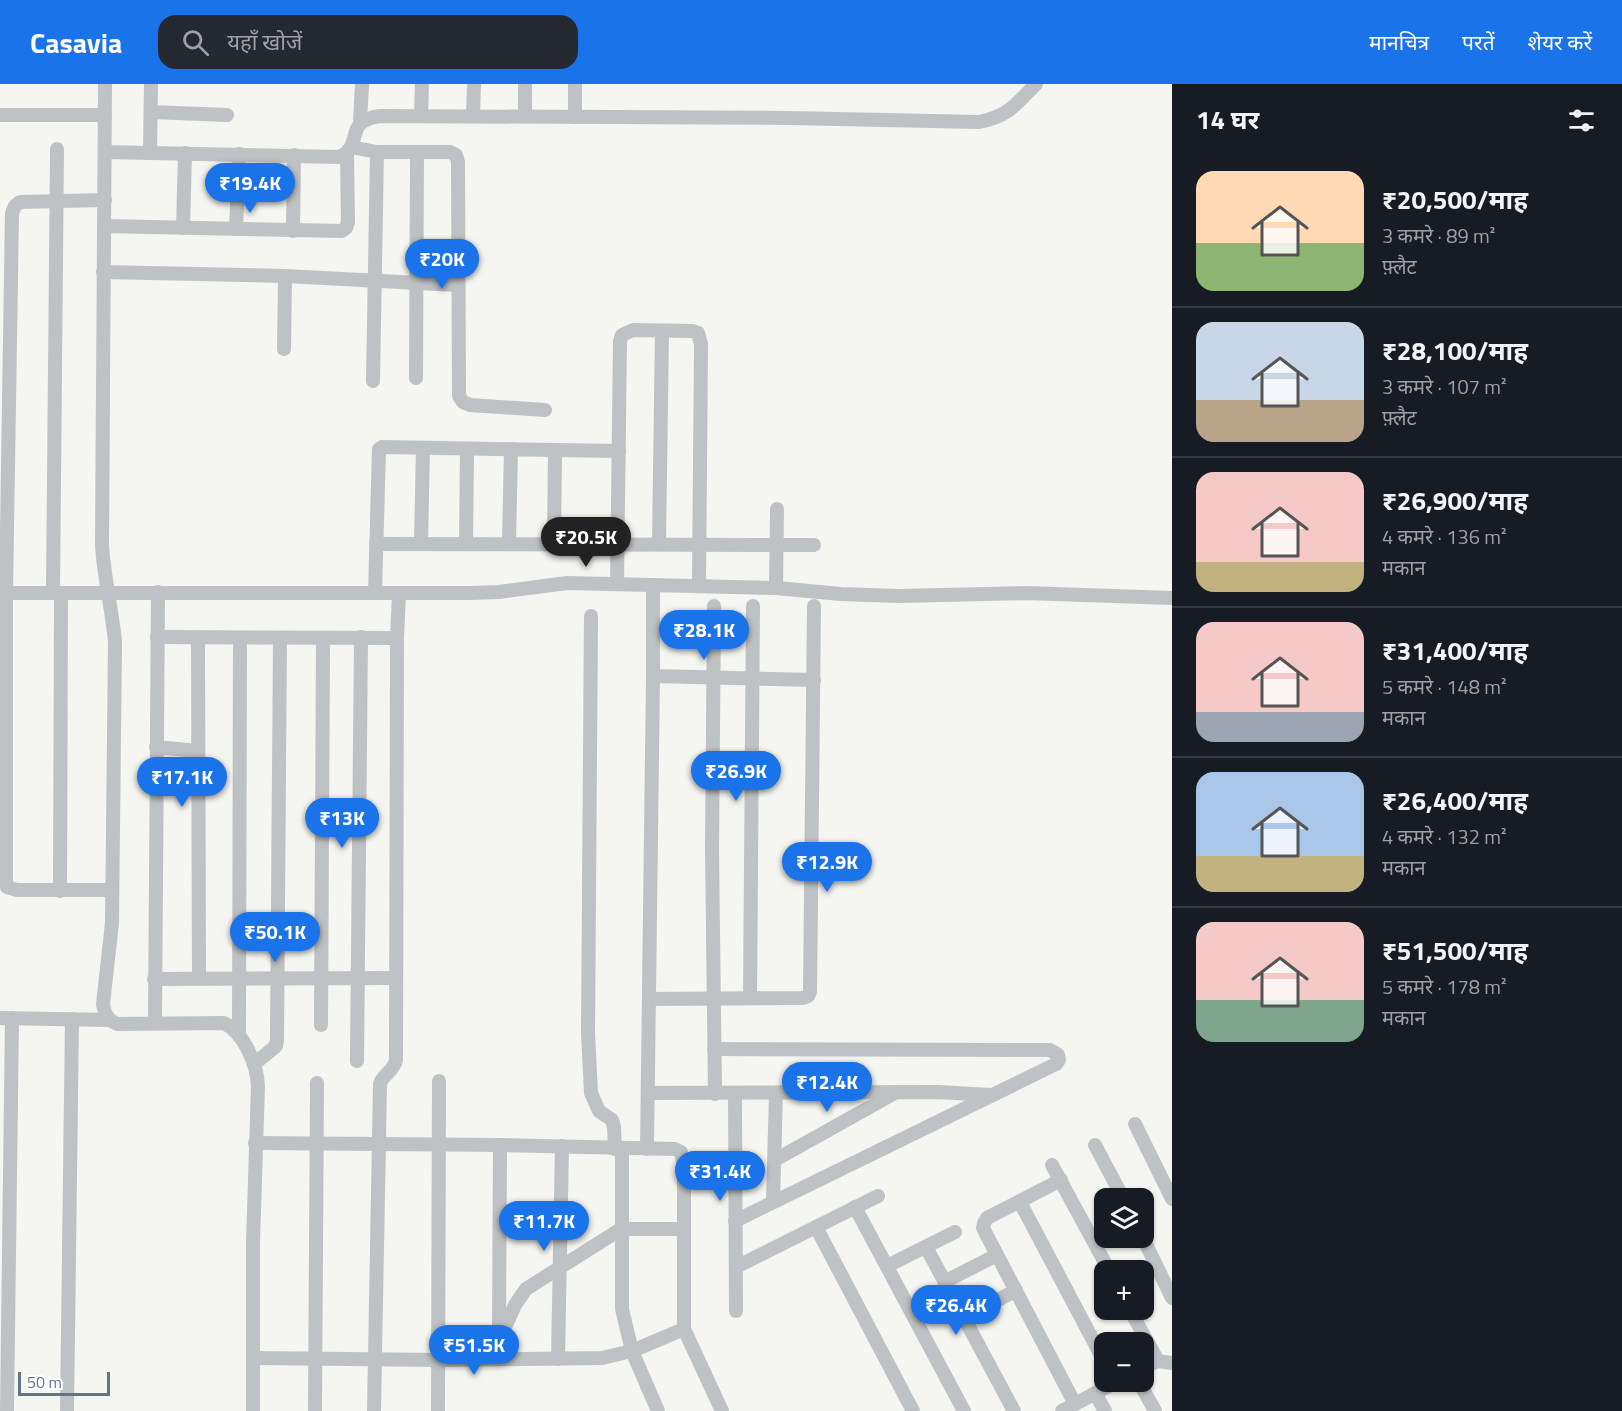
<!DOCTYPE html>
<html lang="hi">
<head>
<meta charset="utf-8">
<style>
	:root { --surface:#171b24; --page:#242831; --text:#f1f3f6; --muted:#9ea1a6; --line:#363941; --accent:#1a73e8 }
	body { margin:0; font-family:"Titillium Web","Noto Sans Devanagari",sans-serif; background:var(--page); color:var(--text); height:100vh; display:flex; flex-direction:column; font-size:22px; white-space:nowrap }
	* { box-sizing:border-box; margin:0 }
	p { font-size:20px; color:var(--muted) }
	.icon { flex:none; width:33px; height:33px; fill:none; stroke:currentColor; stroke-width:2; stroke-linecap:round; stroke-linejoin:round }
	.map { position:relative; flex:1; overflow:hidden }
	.panel { display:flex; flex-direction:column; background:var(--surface); width:450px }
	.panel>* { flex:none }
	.buttons { position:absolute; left:1094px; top:1104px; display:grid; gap:12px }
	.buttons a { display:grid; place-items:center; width:60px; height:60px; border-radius:12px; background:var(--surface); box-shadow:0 2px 4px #0004; font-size:30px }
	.scale { position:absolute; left:18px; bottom:15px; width:92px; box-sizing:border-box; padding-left:6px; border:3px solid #667480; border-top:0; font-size:16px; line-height:21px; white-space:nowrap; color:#667480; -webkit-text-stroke:4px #fff; paint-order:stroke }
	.price { position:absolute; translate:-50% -51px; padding:0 14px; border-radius:21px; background:var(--accent); color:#fff; font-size:20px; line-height:39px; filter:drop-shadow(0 2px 3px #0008) }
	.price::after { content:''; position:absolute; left:50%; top:36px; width:18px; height:14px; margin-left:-9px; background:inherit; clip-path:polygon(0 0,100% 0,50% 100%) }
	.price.selected { background:#222; color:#fff }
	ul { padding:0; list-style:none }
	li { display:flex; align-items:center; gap:18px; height:150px; padding:0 24px }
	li+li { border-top:2px solid var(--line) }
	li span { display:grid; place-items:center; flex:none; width:168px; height:120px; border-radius:18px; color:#555 }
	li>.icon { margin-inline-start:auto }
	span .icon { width:72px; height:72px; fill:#fffc; stroke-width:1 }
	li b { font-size:26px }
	h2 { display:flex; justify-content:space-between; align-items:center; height:72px; padding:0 24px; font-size:26px }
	header { display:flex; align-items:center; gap:36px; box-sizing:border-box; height:84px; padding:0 30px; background:var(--accent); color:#fff }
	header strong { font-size:28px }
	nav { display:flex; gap:33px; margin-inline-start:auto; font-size:21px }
	.search { width:420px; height:54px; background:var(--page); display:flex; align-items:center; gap:15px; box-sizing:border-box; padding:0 21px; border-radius:18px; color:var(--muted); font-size:22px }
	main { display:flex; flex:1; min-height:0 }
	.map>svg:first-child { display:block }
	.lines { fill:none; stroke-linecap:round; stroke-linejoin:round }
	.minor { stroke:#bec2c5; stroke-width:14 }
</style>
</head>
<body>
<header>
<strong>Casavia</strong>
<div class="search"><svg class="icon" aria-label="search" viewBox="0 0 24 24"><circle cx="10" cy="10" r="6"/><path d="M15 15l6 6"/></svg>यहाँ खोजें</div>
<nav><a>मानचित्र</a><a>परतें</a><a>शेयर करें</a></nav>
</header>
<main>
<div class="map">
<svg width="1172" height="1327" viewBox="0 0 1172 1327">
	<rect width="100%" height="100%" fill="#f5f5f1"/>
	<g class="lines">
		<g class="minor">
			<path d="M105 0 102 461C104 494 112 525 115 558L112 839 103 920C105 931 107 935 117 940L224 939C244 949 257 980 258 1002L253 1159V1327"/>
			<path d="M151 28 227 31"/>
			<path d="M0 31H105"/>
			<path d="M421 32 422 0"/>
			<path d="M473 32 474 0"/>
			<path d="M525 32V0"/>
			<path d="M575 33V0"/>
			<path d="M360 38 362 0"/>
			<path d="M351 63 377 68H450L456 71 458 78 459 312 463 318 470 321 545 326"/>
			<path d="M105 68 339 73C365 62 342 37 380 32L790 34 979 38C1009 32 1015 21 1036 0"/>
			<path d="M150 69 151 0"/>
			<path d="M105 116 20 118 15 122 12 129 6 509V797L7 803 17 806H111"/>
			<path d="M105 142 342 147 346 144 348 138 347 69"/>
			<path d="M183 144 185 69"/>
			<path d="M236 145 239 70"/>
			<path d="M293 147 294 71"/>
			<path d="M103 188 285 192 457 201"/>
			<path d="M284 265 285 192"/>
			<path d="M416 294 417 68"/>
			<path d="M373 297 377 68"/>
			<path d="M509 459 511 365"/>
			<path d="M554 459 555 366"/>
			<path d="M659 459 662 247"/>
			<path d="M376 460 814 461"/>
			<path d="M421 460 423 364"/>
			<path d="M466 460 467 365"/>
			<path d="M617 500 620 257 622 251 633 246 692 247 698 249 701 260 699 502"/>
			<path d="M653 501V592L814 596"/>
			<path d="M776 504 777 425"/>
			<path d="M0 509H471L499 508 567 499 776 504 841 510 899 512 1026 509 1172 514"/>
			<path d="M53 509 57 65"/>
			<path d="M375 509 379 365 382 363 619 367"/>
			<path d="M714 522 712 765 715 1010"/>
			<path d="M591 532 588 949 591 1009 599 1027 612 1036 614 1043 615 1065"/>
			<path d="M157 553 397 554"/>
			<path d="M198 554 199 894"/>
			<path d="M156 663 198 667"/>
			<path d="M60 807 61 509"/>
			<path d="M154 895 396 894"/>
			<path d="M750 914 753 522"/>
			<path d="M650 915 803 914 808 912 810 908 814 522"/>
			<path d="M0 934 109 936"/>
			<path d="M155 939 158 508"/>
			<path d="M321 941 323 554"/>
			<path d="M239 951 240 554"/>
			<path d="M714 965 1050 966 1058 971 1059 976 1056 980 735 1137"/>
			<path d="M357 977 361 553"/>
			<path d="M254 980 276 962 277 955 280 554"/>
			<path d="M649 1009 938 1008 991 1011"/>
			<path d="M735 1010 736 1227"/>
			<path d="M1135 1040 1172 1115"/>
			<path d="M255 1059 500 1061 675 1065 681 1068 684 1082V1245L722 1327"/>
			<path d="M1095 1061 1123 1114"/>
			<path d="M622 1065V1225L632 1267 658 1327"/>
			<path d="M647 1065 653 592"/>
			<path d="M775 1076 893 1010"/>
			<path d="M1052 1081 1109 1186"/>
			<path d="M1061 1096 987 1134 984 1139 983 1144 1075 1320"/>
			<path d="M773 1117 776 1009"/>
			<path d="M1020 1118 1104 1277"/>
			<path d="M855 1123 964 1327"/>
			<path d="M816 1143 913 1327"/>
			<path d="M1143 1154 1172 1214"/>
			<path d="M926 1163 1014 1327"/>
			<path d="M887 1182 955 1148"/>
			<path d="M736 1183 878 1112"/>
			<path d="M944 1198 997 1171"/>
			<path d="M1130 1226 1158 1277"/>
			<path d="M964 1235 1016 1206"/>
			<path d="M499 1250 500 1061"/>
			<path d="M499 1257 515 1221 526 1205 621 1145H683"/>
			<path d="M253 1274 438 1276 602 1274 632 1267 684 1245"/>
			<path d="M558 1275 562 1062"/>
			<path d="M1143 1283 1158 1277 1172 1279"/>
			<path d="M1139 1298 1155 1327"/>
			<path d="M1095 1309 1105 1327"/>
			<path d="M7 1327 12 934"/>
			<path d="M67 1327 72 935"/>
			<path d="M315 1327 317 999"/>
			<path d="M374 1327 380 1000C383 990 394 987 396 976L397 554 399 509"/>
			<path d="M438 1327 439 997"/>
			<path d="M1062 1327 1116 1298"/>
		</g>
	</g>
</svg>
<div class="buttons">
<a><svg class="icon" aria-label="layers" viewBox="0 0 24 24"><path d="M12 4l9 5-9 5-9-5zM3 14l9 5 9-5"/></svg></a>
<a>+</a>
<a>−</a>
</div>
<div class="scale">50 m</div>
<b class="price" style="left:250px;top:130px">₹19.4K</b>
<b class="price" style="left:442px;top:206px">₹20K</b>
<b class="price selected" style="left:586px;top:484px">₹20.5K</b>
<b class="price" style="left:704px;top:577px">₹28.1K</b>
<b class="price" style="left:736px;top:718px">₹26.9K</b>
<b class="price" style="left:182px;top:724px">₹17.1K</b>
<b class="price" style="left:342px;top:765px">₹13K</b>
<b class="price" style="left:827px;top:809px">₹12.9K</b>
<b class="price" style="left:275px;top:879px">₹50.1K</b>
<b class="price" style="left:827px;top:1029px">₹12.4K</b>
<b class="price" style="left:720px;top:1118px">₹31.4K</b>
<b class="price" style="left:544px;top:1168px">₹11.7K</b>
<b class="price" style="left:956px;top:1252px">₹26.4K</b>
<b class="price" style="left:474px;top:1292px">₹51.5K</b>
</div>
<section class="panel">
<h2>14 घर<svg class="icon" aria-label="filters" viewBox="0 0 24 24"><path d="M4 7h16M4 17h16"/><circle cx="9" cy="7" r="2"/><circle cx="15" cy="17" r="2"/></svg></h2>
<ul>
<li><span style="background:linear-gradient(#ffd9b3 60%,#8fb573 0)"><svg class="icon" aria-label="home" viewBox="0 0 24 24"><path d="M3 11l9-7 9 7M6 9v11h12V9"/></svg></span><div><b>₹20,500/माह</b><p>3 कमरे · 89 m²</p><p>फ़्लैट</p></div></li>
<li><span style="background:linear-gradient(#c9d6e8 65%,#b9a48a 0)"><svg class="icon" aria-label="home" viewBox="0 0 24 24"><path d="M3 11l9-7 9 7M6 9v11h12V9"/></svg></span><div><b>₹28,100/माह</b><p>3 कमरे · 107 m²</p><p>फ़्लैट</p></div></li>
<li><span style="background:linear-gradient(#f6c9c9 75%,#c2b280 0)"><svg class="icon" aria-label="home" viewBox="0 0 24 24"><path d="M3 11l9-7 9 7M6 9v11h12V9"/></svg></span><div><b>₹26,900/माह</b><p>4 कमरे · 136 m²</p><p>मकान</p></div></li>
<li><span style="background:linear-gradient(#f6c9c9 75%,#9aa5b1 0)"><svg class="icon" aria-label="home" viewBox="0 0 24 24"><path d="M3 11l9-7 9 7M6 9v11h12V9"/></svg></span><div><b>₹31,400/माह</b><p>5 कमरे · 148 m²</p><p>मकान</p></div></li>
<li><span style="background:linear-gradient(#a9c7e8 70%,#c2b280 0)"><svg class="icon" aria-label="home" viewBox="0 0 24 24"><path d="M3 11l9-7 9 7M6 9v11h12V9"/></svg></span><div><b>₹26,400/माह</b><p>4 कमरे · 132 m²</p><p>मकान</p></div></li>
<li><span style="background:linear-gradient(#f6c9c9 65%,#7fa58c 0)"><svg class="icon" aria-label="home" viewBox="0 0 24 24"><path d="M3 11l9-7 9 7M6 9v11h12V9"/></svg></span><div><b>₹51,500/माह</b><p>5 कमरे · 178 m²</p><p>मकान</p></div></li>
</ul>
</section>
</main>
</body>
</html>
